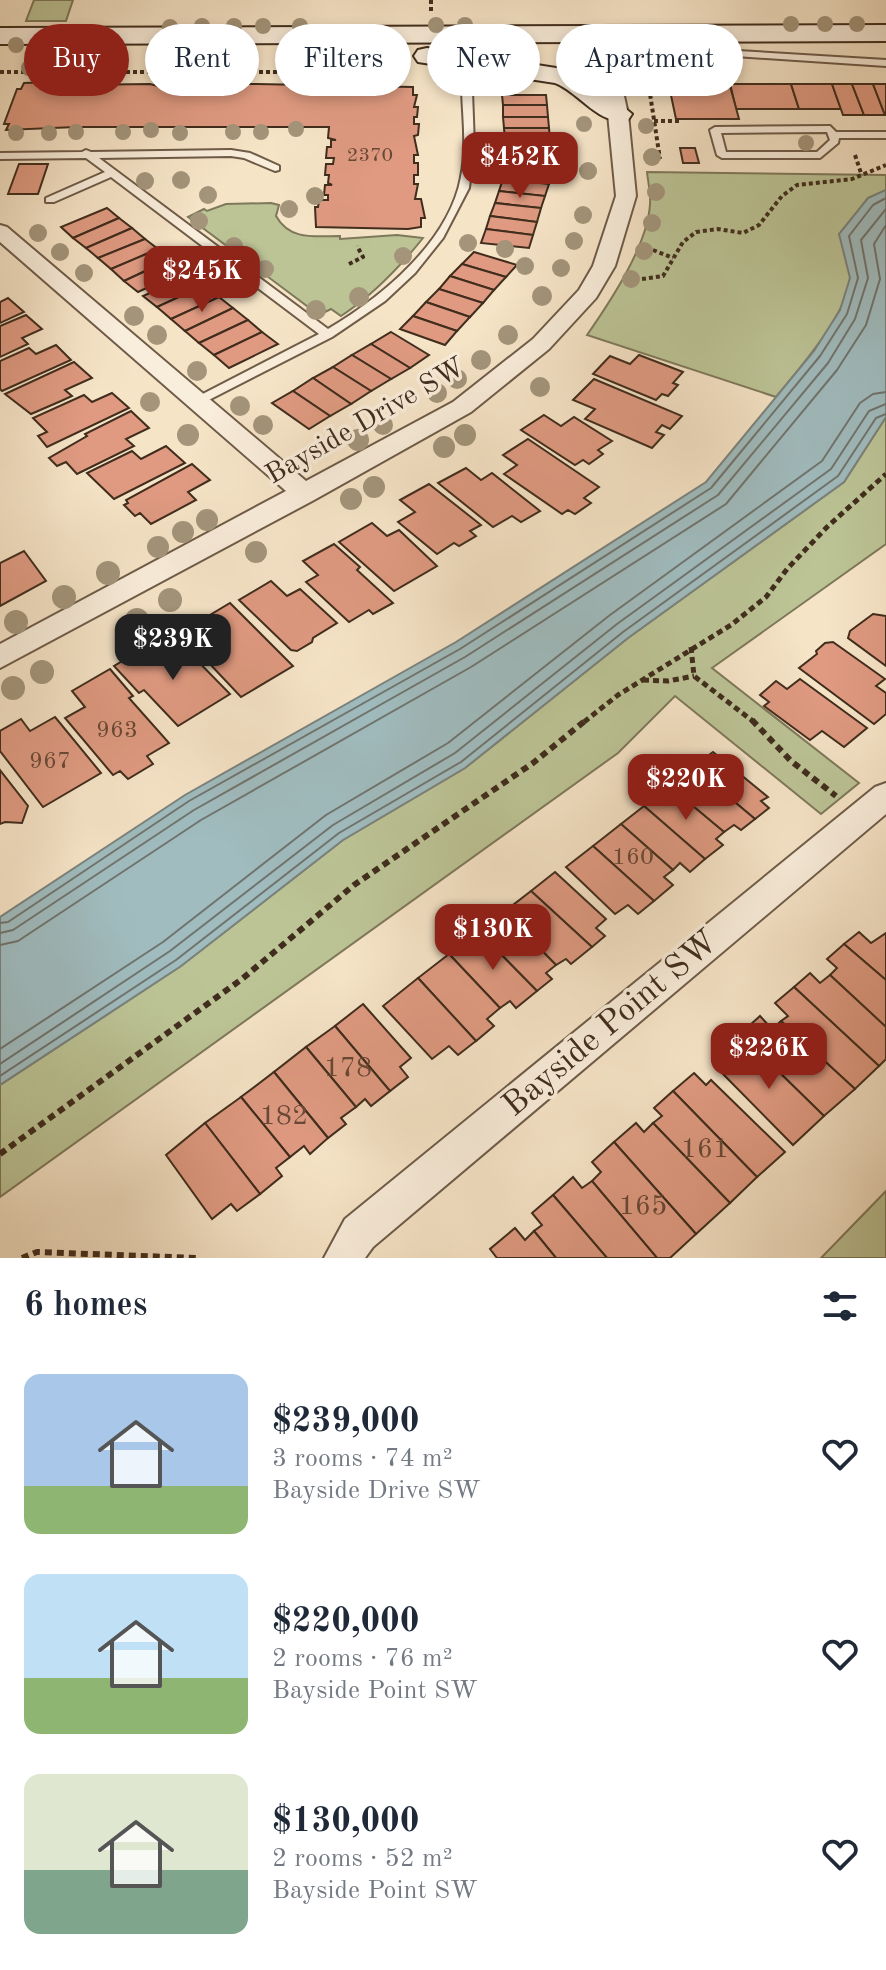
<!DOCTYPE html>
<html lang="en">
<head>
<meta charset="utf-8">
<style>
	:root { --surface:#fff; --page:#f6f6f7; --text:#1f2937; --muted:#747a83; --accent:#8f2418 }
	body { margin:0; font-family:"Old Standard TT",serif; background:var(--page); color:var(--text); height:100vh; display:flex; flex-direction:column; font-size:30px; white-space:nowrap }
	* { box-sizing:border-box; margin:0 }
	p { font-size:26px; color:var(--muted) }
	.icon { flex:none; width:44px; height:44px; fill:none; stroke:currentColor; stroke-width:2; stroke-linecap:round; stroke-linejoin:round }
	.map { position:relative; height:1258px; overflow:hidden }
	.side { display:flex; flex-direction:column; background:var(--surface); flex:1 }
	.side>* { flex:none }
	.hud { position:absolute; left:24px; top:24px; width:838px; height:72px; display:flex; gap:16px }
	.price { position:absolute; translate:-50% -68px; padding:0 18px; border-radius:16px; background:var(--accent); color:#fff; font-size:26px; line-height:52px; filter:drop-shadow(0 2px 4px #0008) }
	.price::after { content:''; position:absolute; left:50%; top:48px; width:24px; height:18px; margin-left:-12px; background:inherit; clip-path:polygon(0 0,100% 0,50% 100%) }
	.price.active { background:#222; color:#fff }
	ul { padding:0; list-style:none }
	li { display:flex; align-items:center; gap:24px; height:200px; padding:0 24px }
	li span { display:grid; place-items:center; flex:none; width:224px; height:160px; border-radius:16px; color:#555 }
	li>.icon { margin-inline-start:auto }
	span .icon { width:96px; height:96px; fill:#fffc; stroke-width:1 }
	li b { font-size:34px }
	h2 { display:flex; justify-content:space-between; align-items:center; height:96px; padding:0 24px; font-size:34px }
	.tag { padding:0 28px; border-radius:36px; background:var(--surface); box-shadow:0 4px 12px #0003; font-size:28px; line-height:72px }
	.tag.active { background:var(--accent); color:#fff }
	.map>svg:first-child { display:block }
	.green { fill:#bcc496; stroke:#7e785a; stroke-width:2 }
	.water { fill:#a0bcbf; stroke:#7a837e; stroke-width:2 }
	.lines { fill:none; stroke-linecap:round; stroke-linejoin:round }
	.shore { stroke:#70746e; stroke-width:2 }
	.building { fill:#df9a81; stroke:#402d1d; stroke-width:2 }
	.lane-casing { stroke:#6e5b48; stroke-width:4 }
	.street-casing { stroke:#6e5b48; stroke-width:4 }
	.secondary-casing { stroke:#402d1d; stroke-width:4 }
	.path-far2 { stroke:#402d1d; stroke-width:4; stroke-dasharray:4 3; stroke-linecap:butt }
	.path-far1 { stroke:#402d1d; stroke-width:5; stroke-dasharray:6 4; stroke-linecap:butt }
	.path { stroke:#402d1d; stroke-width:6; stroke-dasharray:7 5; stroke-linecap:butt }
	.lane { fill:#f9eddb; fill-rule:evenodd }
	.street { fill:#f9eddb; fill-rule:evenodd }
	.secondary { fill:#f9eddb; fill-rule:evenodd }
	.tree { fill:#a3947a }
	.labels { text-anchor:middle; dominant-baseline:central; stroke-width:7; stroke-linejoin:round; paint-order:stroke }
	.far-number-label { font-size:20px; fill:#684836 }
	.number-label { font-size:24px; fill:#684836 }
	.street-label { font-size:28px; fill:#402d1d; stroke:#f9eddb }
	.near-number-label { font-size:28px; fill:#684836 }
	.near-street-label { font-size:34px; fill:#402d1d; stroke:#f9eddb }
</style>
</head>
<body>
<div class="map">
<svg width="886" height="1258" viewBox="0 0 886 1258">
	<rect width="100%" height="100%" fill="#f6e4c7"/>
	<filter id="stains"><feTurbulence type="fractalNoise" baseFrequency=".0025" numOctaves="4"/><feColorMatrix values="0 0 0 0 .2 0 0 0 0 .09 0 0 0 0 .02 0 0 0 .5 -.17"/></filter>
	<radialGradient id="worn" r=".72"><stop offset=".6" stop-color="#630" stop-opacity="0"/><stop offset="1" stop-color="#630" stop-opacity=".3"/></radialGradient>
	<g class="green">
		<path d="M34 0H73L66 21H26Z"/>
		<path d="M647 172 886 175V190L868 198 840 234C843 247 850 263 850 276 850 312 798 370 776 397L587 335C610 302 648 245 650 204 651 194 648 182 647 172Z"/>
		<path d="M271 203 279 205 276 216C290 241 315 236 340 236V239L397 235 423 238C399 268 373 295 341 316L331 309 319 315 188 217 204 209 207 211 226 204Z"/>
		<path d="M886 417V544L712 668 859 783 821 814 675 696 618 753 0 1197V1085L181 966 343 840 465 768 628 638 844 482Z"/>
		<path d="M886 1191V1258H821Z"/>
	</g>
	<path class="water" d="M886 190V417L844 482 628 638 465 768 343 840 181 966 0 1085V917L185 795 456 642 706 482 814 351 840 310 850 278 839 234 868 198Z"/>
	<g class="lines">
		<g class="shore">
			<path d="M0 923 8 922 189 801 460 649 711 488 820 356 847 314 858 278 849 236 873 205 886 198"/>
			<path d="M0 933 13 930 194 810 465 657 718 495 828 363 855 319 868 278 861 240 886 209"/>
			<path d="M0 945 18 941 201 820 471 667 726 504 837 370 866 325 880 279 874 244 886 225"/>
			<path d="M0 1049 163 942 326 815 448 743 610 615 822 461 860 403 873 394 886 392"/>
			<path d="M0 1064 170 951 333 825 455 753 617 624 831 469 869 411 886 404"/>
			<path d="M0 1076 176 960 339 833 461 762 623 632 838 476 876 418 886 414"/>
		</g>
	</g>
	<g class="building">
		<path d="M54 82 66 83 64 89 69 85 150 84 165 88 166 84 199 87 200 84H222L234 87 237 84H256L413 87V95H417L414 107H418L417 117H414V124H419L418 135 414 136 418 155H414V163H418V175H414V184H418L415 199H421L425 218H421V227L408 229 316 227 315 207H318L319 200H328V195H324L325 185H332L328 183 329 175H325L326 164H333L334 158H326L327 147H331V140H336L328 138 329 127H76L6 130 9 124H4L17 89H21L24 83Z"/>
		<path d="M730 84H791L799 109H736Z"/>
		<path d="M791 84H832L841 109H799Z"/>
		<path d="M832 84H852L864 115H843Z"/>
		<path d="M852 84H873L885 115H864Z"/>
		<path d="M873 84H886V115H885Z"/>
		<path d="M669 86H730L739 119H676Z"/>
		<path d="M502 95H546L547 105H503Z"/>
		<path d="M503 105H547L548 117H503Z"/>
		<path d="M503 117H548L549 128H504Z"/>
		<path d="M504 128H549L550 140H505Z"/>
		<path d="M505 140H550L552 152H506Z"/>
		<path d="M680 148H695L699 163H683Z"/>
		<path d="M506 152H552L553 165H506Z"/>
		<path d="M19 164H48L38 194H8Z"/>
		<path d="M507 168 552 173 549 184 503 179Z"/>
		<path d="M503 179 549 184 545 196 499 191Z"/>
		<path d="M499 191 545 196 541 208 495 203Z"/>
		<path d="M495 203 541 208 537 222 490 216Z"/>
		<path d="M107 208 119 218 73 238 61 227Z"/>
		<path d="M490 216 537 222 533 235 486 229Z"/>
		<path d="M119 218 132 228 86 248 73 238Z"/>
		<path d="M132 228 145 239 98 258 86 248Z"/>
		<path d="M486 229 533 235 529 248 481 243Z"/>
		<path d="M145 239 158 249 111 269 98 258Z"/>
		<path d="M158 249 171 259 124 281 111 269Z"/>
		<path d="M474 252 517 265 506 277 462 264Z"/>
		<path d="M171 259 185 270 138 292 124 281Z"/>
		<path d="M462 264 506 277 494 290 450 276Z"/>
		<path d="M191 275 205 285 157 307 143 296Z"/>
		<path d="M450 276 494 290 483 303 439 289Z"/>
		<path d="M205 285 219 297 171 319 157 307Z"/>
		<path d="M439 289 483 303 470 317 426 302Z"/>
		<path d="M219 297 233 308 185 331 171 319Z"/>
		<path d="M8 298 24 312 0 323V302Z"/>
		<path d="M426 302 470 317 457 331 413 316Z"/>
		<path d="M233 308 248 320 199 343 185 331Z"/>
		<path d="M26 315 42 329 22 338 28 344 0 357V326Z"/>
		<path d="M413 316 457 331 445 345 400 329Z"/>
		<path d="M248 320 262 332 214 355 199 343Z"/>
		<path d="M262 332 278 344 229 368 214 355Z"/>
		<path d="M391 332 429 355 410 368 371 344Z"/>
		<path d="M371 344 410 368 391 379 352 355Z"/>
		<path d="M56 345 71 360 2 391 0 389V361L29 348 36 354Z"/>
		<path d="M352 355 391 379 371 391 333 367Z"/>
		<path d="M639 355 683 372 673 383 678 385 668 396 662 394 656 400 593 374 610 356 630 364Z"/>
		<path d="M74 362 92 378 65 390 72 396 61 401 31 414 5 394Z"/>
		<path d="M333 367 371 391 351 404 313 378Z"/>
		<path d="M313 378 351 404 330 416 293 391Z"/>
		<path d="M594 379 682 416 670 429 662 425 656 432 664 435 652 448 585 419 595 409 573 400Z"/>
		<path d="M293 391 330 416 309 429 272 403Z"/>
		<path d="M112 393 129 408 47 447 38 436 47 432 33 418 84 395 92 402Z"/>
		<path d="M131 411 149 428 126 439 134 446 77 474 66 462 57 466 49 458 87 436 85 434Z"/>
		<path d="M544 415 561 426 574 417 612 441 598 450 603 454 589 464 583 460 575 465 521 430Z"/>
		<path d="M528 439 599 487 584 498 591 503 575 514 568 510 562 514 504 474 517 465 503 455Z"/>
		<path d="M166 446 185 463 114 499 87 473 132 451 141 459Z"/>
		<path d="M192 464 210 480 188 492 196 500 151 524 140 513 135 516 124 505 128 503 126 500Z"/>
		<path d="M466 468 481 480 492 473 540 511 521 522 512 516 493 527 438 483Z"/>
		<path d="M429 484 481 525 470 531 476 536 459 546 454 543 437 554 398 522 415 512 400 500Z"/>
		<path d="M372 523 387 536 399 530 437 566 394 591 339 542Z"/>
		<path d="M334 544 360 567 357 570 393 603 373 614 369 610 349 622 306 582 318 575 303 561Z"/>
		<path d="M24 551 46 581 0 606V563Z"/>
		<path d="M271 581 287 596 300 589 337 623 313 638 312 642 297 651 291 650 239 600Z"/>
		<path d="M230 603 293 666 241 697 190 643 210 632 200 621Z"/>
		<path d="M873 614 886 616V666L848 638 850 631Z"/>
		<path d="M833 642 885 679 876 686 886 693V714L874 724 799 668 817 654 816 651 825 643Z"/>
		<path d="M150 645 162 658 183 646 230 694 178 726 144 690 139 693 114 666Z"/>
		<path d="M110 669 133 696 129 698 169 743 147 756 153 764 128 779 120 771 113 775 65 718 85 707 72 691Z"/>
		<path d="M800 679 867 728 844 747 822 731 810 740 764 706 769 702 760 695 776 681 787 689Z"/>
		<path d="M55 717 101 773 43 807 0 751V731L21 719 30 731Z"/>
		<path d="M713 752 768 797 761 801 769 808 755 819 693 767Z"/>
		<path d="M693 767 755 819 741 830 734 825 724 832 669 786Z"/>
		<path d="M0 770 28 806 22 823 5 822 0 824Z"/>
		<path d="M669 786 724 832 716 839 723 845 705 859 644 806Z"/>
		<path d="M644 806 705 859 690 872 680 863 673 870 621 824Z"/>
		<path d="M621 824 673 870 664 877 673 885 654 901 593 846Z"/>
		<path d="M593 846 654 901 638 914 628 905 615 914 566 867Z"/>
		<path d="M555 872 606 919 596 928 605 936 592 947 531 891Z"/>
		<path d="M531 891 592 947 571 964 566 959 556 965 504 912Z"/>
		<path d="M504 912 556 965 546 973 552 979 537 991 479 932Z"/>
		<path d="M479 932 537 991 516 1008 510 1001 500 1008 449 954Z"/>
		<path d="M859 932 871 943 886 933V980L844 944Z"/>
		<path d="M844 944 886 980V1027L830 975 837 968 827 959Z"/>
		<path d="M449 954 500 1008 487 1019 494 1026 476 1041 418 978Z"/>
		<path d="M810 973 820 983 830 975 886 1027V1059L879 1066 794 987Z"/>
		<path d="M418 978 476 1041 458 1055 449 1046 432 1059 383 1006Z"/>
		<path d="M794 987 879 1066 855 1089 781 1021 788 1016 775 1003Z"/>
		<path d="M363 1004 411 1058 400 1067 408 1077 390 1091 335 1026Z"/>
		<path d="M760 1016 772 1029 781 1021 855 1089 824 1116 740 1034Z"/>
		<path d="M335 1026 390 1091 371 1106 365 1099 356 1107 306 1047Z"/>
		<path d="M740 1034 824 1116 793 1145 719 1070 730 1060 721 1051Z"/>
		<path d="M306 1047 356 1107 341 1118 346 1124 328 1138 274 1072Z"/>
		<path d="M274 1072 328 1138 310 1154 304 1146 290 1157 241 1097Z"/>
		<path d="M694 1073 706 1085 711 1080 785 1152 757 1177 673 1091Z"/>
		<path d="M673 1091 757 1177 730 1203 653 1123 662 1116 654 1108Z"/>
		<path d="M241 1097 290 1157 276 1168 282 1176 260 1194 205 1123Z"/>
		<path d="M205 1123 260 1194 237 1211 231 1204 212 1219 166 1155Z"/>
		<path d="M636 1123 644 1132 653 1123 730 1203 696 1234 614 1142Z"/>
		<path d="M614 1142 696 1234 670 1258H657L592 1181 601 1172 592 1162Z"/>
		<path d="M573 1177 582 1188 592 1181 657 1258H607L553 1195Z"/>
		<path d="M553 1195 607 1258H556L534 1231 542 1225 532 1213Z"/>
		<path d="M515 1228 525 1240 534 1231 556 1258H497L490 1249Z"/>
	</g>
	<g class="lines">
		<defs>
			<g id="lane">
				<path d="M738 51 886 60V66L735 56 733 54Z"/>
				<path d="M477 75 485 77 472 91 474 146 469 188 443 238 415 273 385 301 332 337 197 406 193 405 191 402 193 399 319 334 111 177 54 202H46V198L105 172 86 158 0 159V153L82 152 86 150 91 152 231 150 250 153 279 166V170L275 171 244 158 231 156 99 158 328 329C382 297 449 242 461 177 467 149 463 119 462 91Z"/>
				<path d="M830 126 836 132H886V138H839L838 143 820 158H722L717 155 710 130 715 127ZM827 132 830 140 817 152H726L721 133Z"/>
			</g>
			<g id="street">
				<path d="M601 28 610 33 628 114 636 196 615 266 596 298 549 349 471 412 314 500 0 668V644L286 491 0 242V225L7 227 306 481 453 402 533 339 579 290 593 266 616 196 608 114 592 33Z"/>
				<path d="M886 783V814L373 1247 365 1258H324L345 1219 875 787Z"/>
			</g>
			<g id="secondary">
				<path d="M886 25V41L0 44V28Z"/>
				<path d="M427 48 569 70 585 76 632 114 628 120C600 127 579 92 555 83L418 62 414 56 418 50Z"/>
			</g>
		</defs>
		<use href="#lane" class="lane-casing"/>
		<use href="#street" class="street-casing"/>
		<use href="#secondary" class="secondary-casing"/>
		<g class="path-far2">
			<path d="M431 0V11"/>
			<path d="M316 66H343L352 71"/>
			<path d="M0 72H403"/>
			<path d="M636 72 722 68"/>
			<path d="M647 74 660 159"/>
			<path d="M654 121H681"/>
			<path d="M855 155 861 173"/>
			<path d="M653 250 673 258"/>
			<path d="M349 264 363 257 357 246"/>
			<path d="M642 279 663 276 683 242 696 232 718 229 743 233 759 225 782 196 797 185 852 179 886 165"/>
		</g>
		<g class="path-far1">
			<path d="M691 647 694 676 754 722"/>
			<path d="M643 680 668 681 694 676"/>
			<path d="M584 722 618 695 731 625 766 597 787 569 827 527 886 474"/>
		</g>
		<g class="path">
			<path d="M752 720 791 761 836 796"/>
			<path d="M0 1154 242 979 354 885 533 763 586 720"/>
			<path d="M22 1258 37 1252 196 1258"/>
		</g>
		<use href="#lane" class="lane"/>
		<use href="#street" class="street"/>
		<use href="#secondary" class="secondary"/>
	</g>
	<g class="tree">
		<circle cx="791" cy="24" r="8"/>
		<circle cx="825" cy="24" r="8"/>
		<circle cx="857" cy="24" r="8"/>
		<circle cx="436" cy="25" r="8"/>
		<circle cx="465" cy="25" r="8"/>
		<circle cx="202" cy="26" r="8"/>
		<circle cx="234" cy="26" r="8"/>
		<circle cx="263" cy="26" r="8"/>
		<circle cx="300" cy="26" r="8"/>
		<circle cx="170" cy="27" r="8"/>
		<circle cx="337" cy="44" r="8"/>
		<circle cx="16" cy="45" r="8"/>
		<circle cx="49" cy="45" r="8"/>
		<circle cx="250" cy="67" r="8"/>
		<circle cx="285" cy="67" r="8"/>
		<circle cx="29" cy="68" r="8"/>
		<circle cx="64" cy="68" r="8"/>
		<circle cx="216" cy="68" r="8"/>
		<circle cx="584" cy="124" r="8"/>
		<circle cx="646" cy="126" r="8"/>
		<circle cx="296" cy="129" r="8"/>
		<circle cx="151" cy="130" r="8"/>
		<circle cx="76" cy="132" r="8"/>
		<circle cx="123" cy="132" r="8"/>
		<circle cx="233" cy="132" r="8"/>
		<circle cx="261" cy="132" r="8"/>
		<circle cx="16" cy="133" r="8"/>
		<circle cx="49" cy="133" r="8"/>
		<circle cx="180" cy="133" r="8"/>
		<circle cx="806" cy="143" r="8"/>
		<circle cx="652" cy="157" r="9"/>
		<circle cx="588" cy="171" r="9"/>
		<circle cx="181" cy="180" r="9"/>
		<circle cx="145" cy="181" r="9"/>
		<circle cx="656" cy="192" r="9"/>
		<circle cx="208" cy="195" r="9"/>
		<circle cx="315" cy="196" r="9"/>
		<circle cx="289" cy="209" r="9"/>
		<circle cx="583" cy="215" r="9"/>
		<circle cx="199" cy="221" r="9"/>
		<circle cx="652" cy="223" r="9"/>
		<circle cx="38" cy="233" r="9"/>
		<circle cx="574" cy="241" r="9"/>
		<circle cx="468" cy="243" r="9"/>
		<circle cx="234" cy="246" r="9"/>
		<circle cx="505" cy="249" r="9"/>
		<circle cx="644" cy="251" r="9"/>
		<circle cx="60" cy="252" r="9"/>
		<circle cx="403" cy="256" r="9"/>
		<circle cx="525" cy="266" r="9"/>
		<circle cx="561" cy="268" r="9"/>
		<circle cx="265" cy="269" r="9"/>
		<circle cx="84" cy="273" r="9"/>
		<circle cx="631" cy="279" r="9"/>
		<circle cx="542" cy="296" r="10"/>
		<circle cx="359" cy="297" r="10"/>
		<circle cx="316" cy="310" r="10"/>
		<circle cx="134" cy="316" r="10"/>
		<circle cx="157" cy="335" r="10"/>
		<circle cx="508" cy="335" r="10"/>
		<circle cx="481" cy="360" r="10"/>
		<circle cx="197" cy="371" r="10"/>
		<circle cx="457" cy="379" r="10"/>
		<circle cx="540" cy="387" r="10"/>
		<circle cx="437" cy="393" r="10"/>
		<circle cx="150" cy="402" r="10"/>
		<circle cx="240" cy="406" r="10"/>
		<circle cx="263" cy="425" r="10"/>
		<circle cx="383" cy="425" r="10"/>
		<circle cx="188" cy="435" r="11"/>
		<circle cx="465" cy="435" r="11"/>
		<circle cx="358" cy="440" r="11"/>
		<circle cx="444" cy="447" r="11"/>
		<circle cx="374" cy="487" r="11"/>
		<circle cx="351" cy="499" r="11"/>
		<circle cx="207" cy="520" r="11"/>
		<circle cx="183" cy="532" r="11"/>
		<circle cx="158" cy="547" r="11"/>
		<circle cx="256" cy="552" r="11"/>
		<circle cx="108" cy="573" r="12"/>
		<circle cx="64" cy="597" r="12"/>
		<circle cx="170" cy="600" r="12"/>
		<circle cx="137" cy="620" r="12"/>
		<circle cx="16" cy="622" r="12"/>
		<circle cx="42" cy="672" r="12"/>
		<circle cx="13" cy="688" r="12"/>
	</g>
	<g class="labels">
		<g class="far-number-label">
			<text x="370" y="156">2370</text>
		</g>
		<g class="number-label">
			<text x="117" y="731">963</text>
			<text x="50" y="762">967</text>
			<text x="633" y="858">160</text>
		</g>
		<g class="street-label">
			<text transform="translate(366 422) rotate(-30)">Bayside Drive SW</text>
		</g>
		<g class="near-number-label">
			<text x="348" y="1069">178</text>
			<text x="284" y="1117">182</text>
			<text x="705" y="1150">161</text>
			<text x="643" y="1207">165</text>
		</g>
		<g class="near-street-label">
			<text transform="translate(611 1024) rotate(-40)">Bayside Point SW</text>
		</g>
	</g>
	<rect width="100%" height="100%" filter="url(#stains)"/>
	<rect width="100%" height="100%" fill="url(#worn)"/>
</svg>
<b class="price" style="left:520px;top:200px">$452K</b>
<b class="price" style="left:202px;top:314px">$245K</b>
<b class="price active" style="left:173px;top:682px">$239K</b>
<b class="price" style="left:686px;top:822px">$220K</b>
<b class="price" style="left:493px;top:972px">$130K</b>
<b class="price" style="left:769px;top:1091px">$226K</b>
<div class="hud">
<a class="tag active">Buy</a>
<a class="tag">Rent</a>
<a class="tag">Filters</a>
<a class="tag">New</a>
<a class="tag">Apartment</a>
</div>
</div>
<section class="side">
<h2>6 homes<svg class="icon" aria-label="filters" viewBox="0 0 24 24"><path d="M4 7h16M4 17h16"/><circle cx="9" cy="7" r="2"/><circle cx="15" cy="17" r="2"/></svg></h2>
<ul>
<li><span style="background:linear-gradient(#a9c7e8 70%,#8fb573 0)"><svg class="icon" aria-label="home" viewBox="0 0 24 24"><path d="M3 11l9-7 9 7M6 9v11h12V9"/></svg></span><div><b>$239,000</b><p>3 rooms · 74 m²</p><p>Bayside Drive SW</p></div><svg class="icon" aria-label="heart" viewBox="0 0 24 24"><path d="M12 20l-8-8c-3-5 5-10 8-4 3-6 11-1 8 4z"/></svg></li>
<li><span style="background:linear-gradient(#bfe0f5 65%,#8fb573 0)"><svg class="icon" aria-label="home" viewBox="0 0 24 24"><path d="M3 11l9-7 9 7M6 9v11h12V9"/></svg></span><div><b>$220,000</b><p>2 rooms · 76 m²</p><p>Bayside Point SW</p></div><svg class="icon" aria-label="heart" viewBox="0 0 24 24"><path d="M12 20l-8-8c-3-5 5-10 8-4 3-6 11-1 8 4z"/></svg></li>
<li><span style="background:linear-gradient(#dfe7d0 60%,#7fa58c 0)"><svg class="icon" aria-label="home" viewBox="0 0 24 24"><path d="M3 11l9-7 9 7M6 9v11h12V9"/></svg></span><div><b>$130,000</b><p>2 rooms · 52 m²</p><p>Bayside Point SW</p></div><svg class="icon" aria-label="heart" viewBox="0 0 24 24"><path d="M12 20l-8-8c-3-5 5-10 8-4 3-6 11-1 8 4z"/></svg></li>
</ul>
</section>
</body>
</html>
